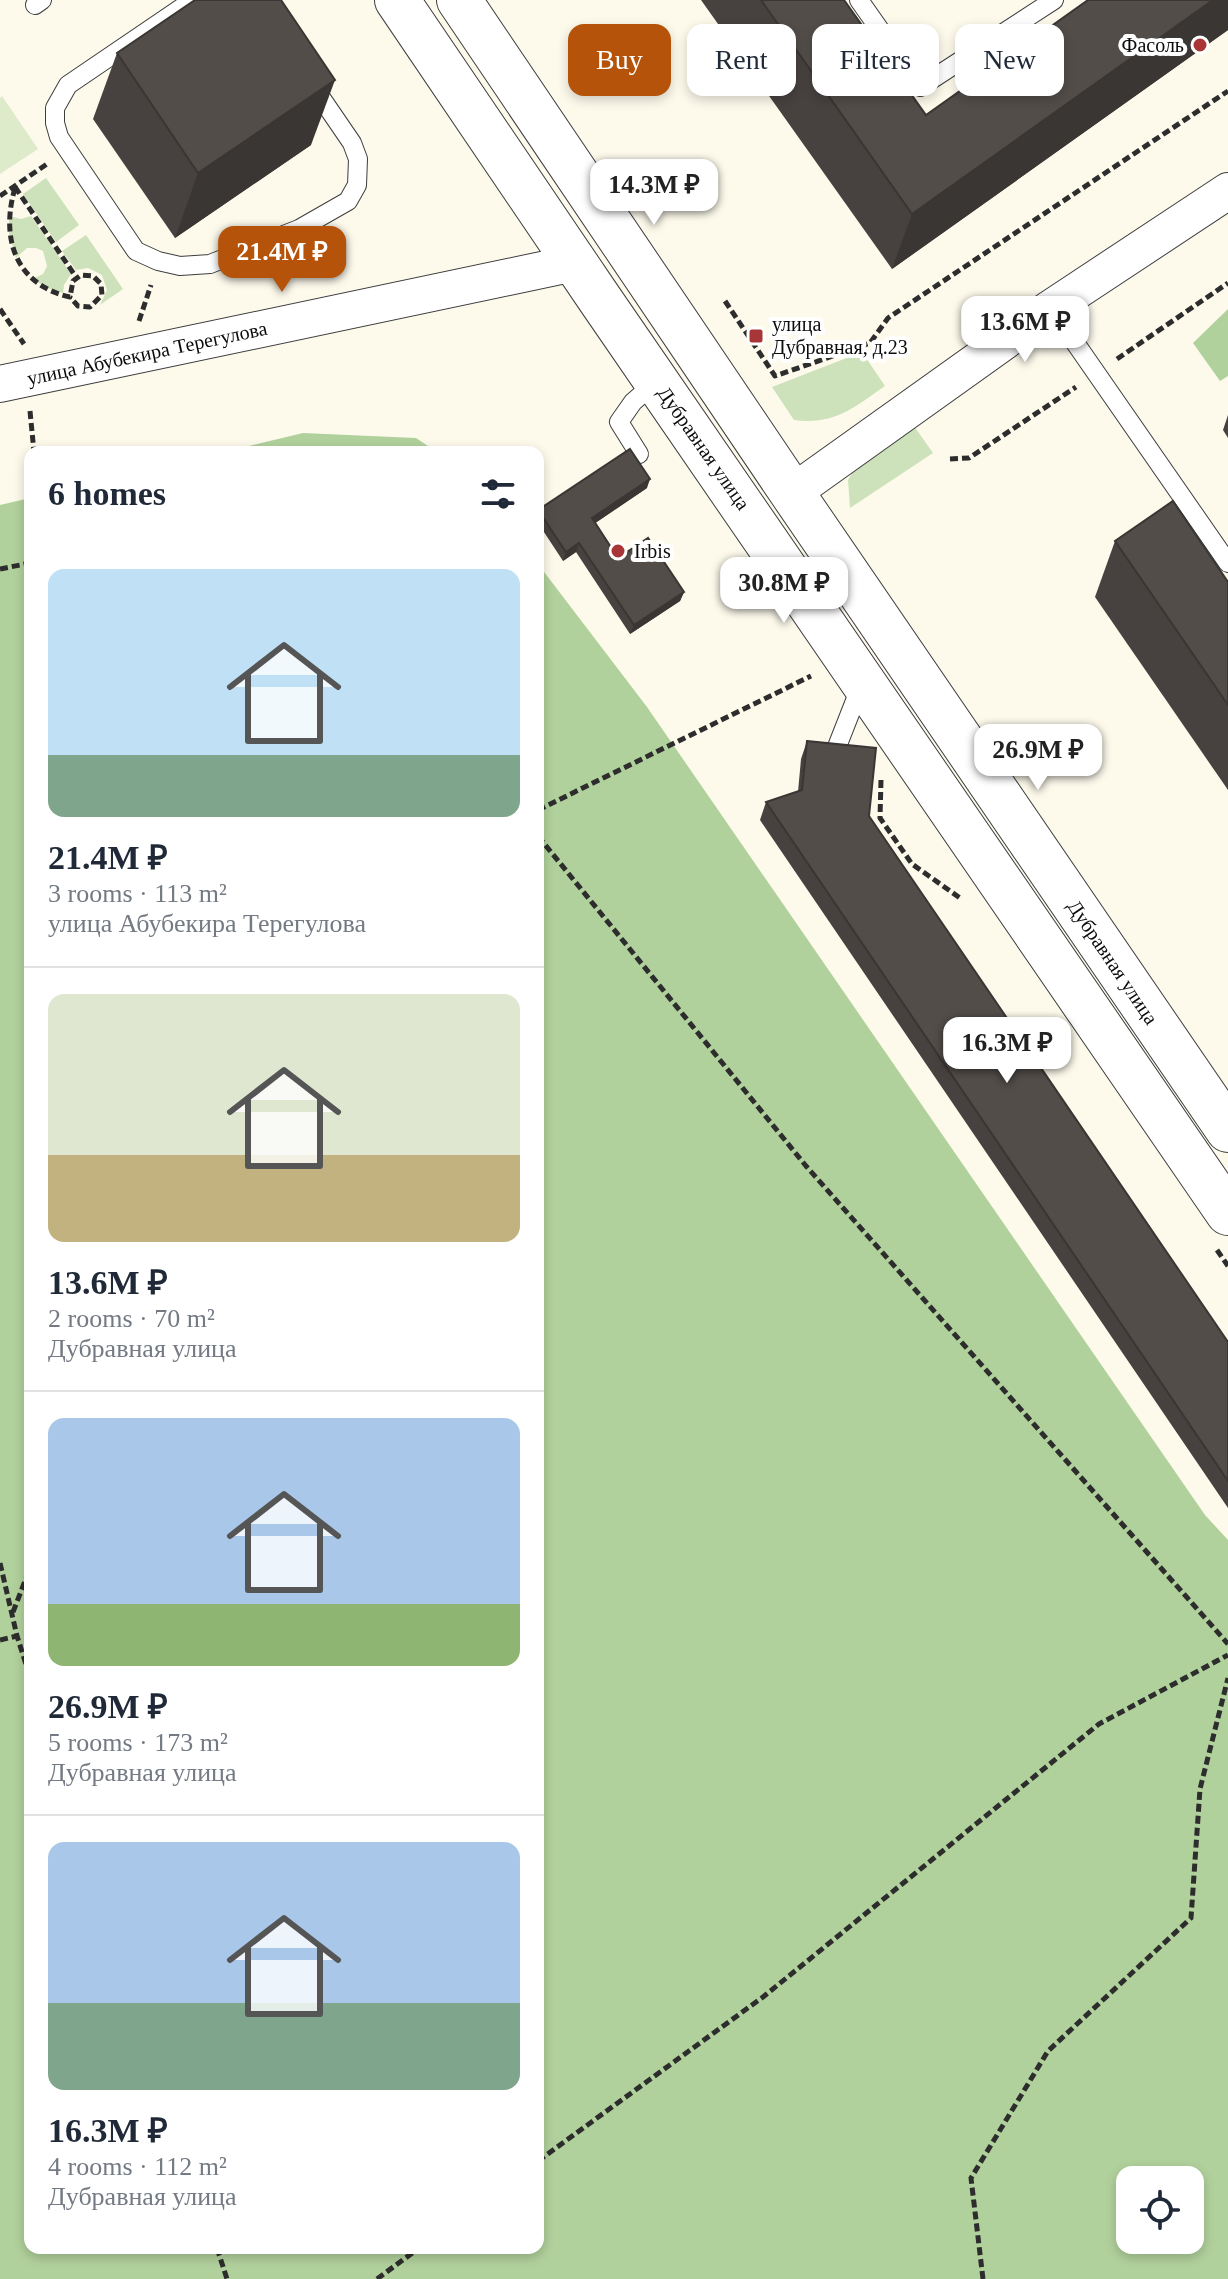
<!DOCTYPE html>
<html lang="en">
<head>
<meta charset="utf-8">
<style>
	:root { --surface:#fff; --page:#f6f6f7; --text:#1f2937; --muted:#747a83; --line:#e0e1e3; --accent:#b45309 }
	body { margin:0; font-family:Georgia,serif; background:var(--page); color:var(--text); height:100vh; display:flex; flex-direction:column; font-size:30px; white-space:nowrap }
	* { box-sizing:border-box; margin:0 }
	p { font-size:26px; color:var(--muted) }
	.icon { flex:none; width:44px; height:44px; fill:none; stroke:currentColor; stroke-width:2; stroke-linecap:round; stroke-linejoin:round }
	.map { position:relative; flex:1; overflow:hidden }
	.details { position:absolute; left:24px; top:446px; width:520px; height:1808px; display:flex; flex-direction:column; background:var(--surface); border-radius:16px; box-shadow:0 4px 12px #0003 }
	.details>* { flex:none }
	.hud { position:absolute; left:568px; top:24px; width:540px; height:72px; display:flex; gap:16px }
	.fabs { position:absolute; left:1116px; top:2166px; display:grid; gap:16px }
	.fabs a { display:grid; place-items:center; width:88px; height:88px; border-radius:16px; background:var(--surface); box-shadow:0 4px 12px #0003; font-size:40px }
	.price { position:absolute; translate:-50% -68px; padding:0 18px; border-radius:16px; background:#fff; color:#222; font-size:26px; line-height:52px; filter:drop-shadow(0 2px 4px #0008) }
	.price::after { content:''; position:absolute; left:50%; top:48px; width:24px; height:18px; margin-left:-12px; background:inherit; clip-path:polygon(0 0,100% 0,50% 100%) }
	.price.on { background:var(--accent); color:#fff }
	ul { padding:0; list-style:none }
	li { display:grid; align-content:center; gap:16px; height:424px; padding:0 24px }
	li+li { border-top:2px solid var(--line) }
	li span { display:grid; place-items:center; height:248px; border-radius:16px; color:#555 }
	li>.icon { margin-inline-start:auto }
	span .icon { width:144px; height:144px; fill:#fffc; stroke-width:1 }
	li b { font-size:34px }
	h2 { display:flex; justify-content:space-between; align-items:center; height:96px; padding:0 24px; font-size:34px }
	.pill { padding:0 28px; border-radius:16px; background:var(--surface); box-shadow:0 4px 12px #0003; font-size:28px; line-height:72px }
	.pill.on { background:var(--accent); color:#fff }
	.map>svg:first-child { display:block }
	.green { fill:#cde2ba }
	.forest { fill:#b1d19c; fill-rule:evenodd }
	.pitch { fill:#deebcb }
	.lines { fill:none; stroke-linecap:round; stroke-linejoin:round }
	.service-casing { stroke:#3e3e3e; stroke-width:20 }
	.minor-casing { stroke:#3e3e3e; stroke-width:38 }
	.tertiary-casing { stroke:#3e3e3e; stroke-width:46 }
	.path { stroke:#2d2d2d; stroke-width:5; stroke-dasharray:8 4; stroke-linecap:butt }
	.service { stroke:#fff; stroke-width:18 }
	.minor { stroke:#fff; stroke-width:36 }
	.tertiary { stroke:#fff; stroke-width:44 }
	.wall { fill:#47423f }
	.shaded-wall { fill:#393633 }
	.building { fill:#524d49; stroke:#393633; stroke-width:2 }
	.poi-dot { fill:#a93636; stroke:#fff; stroke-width:3 }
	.labels { text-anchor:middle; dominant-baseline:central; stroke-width:8; stroke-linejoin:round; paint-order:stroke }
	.poi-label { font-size:20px; fill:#0b0b0b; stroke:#fff; text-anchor:start }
	.street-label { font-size:20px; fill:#0b0b0b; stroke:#fff }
</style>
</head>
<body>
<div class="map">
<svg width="1228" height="2279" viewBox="0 0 1228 2279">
	<rect width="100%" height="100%" fill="#fdfaec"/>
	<g class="green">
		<path d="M46 178 79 225 56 242 23 194Z"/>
		<path d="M9 216 21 219 31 216 71 274 64 285 63 293 47 288 33 279 43 274 47 266 43 251 36 248H27L16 258 9 233Z"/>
		<path d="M86 235 123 289 100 305 107 290 102 275 88 268 76 270 62 251Z"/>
		<path d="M862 352 885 386C853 408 835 425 794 420L772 387Z"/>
		<path d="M914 426 933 453 850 508 848 480 858 463Z"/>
	</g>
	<g class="forest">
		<path d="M1228 309V376L1220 381 1193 343Z"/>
		<path d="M303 433 416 438 437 452H224Z"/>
		<path d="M30 498V2248H538V564L647 707 1205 1515 1228 1540V2279H0V505ZM1190 2180V2240H1130V2180Z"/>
	</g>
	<path class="pitch" d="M2 96 38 149 0 174V98Z"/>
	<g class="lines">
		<defs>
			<g id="service">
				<path d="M193 0 68 85 55 108V123L59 137 136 251 158 261 180 266 210 264 299 229 348 201 357 185 358 159 352 143 313 86"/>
				<path d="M859 0 920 87 1054 0"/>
				<path d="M35 5 42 0"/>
				<path d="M1051 308 1228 563"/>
				<path d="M639 454 619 422 633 402 657 381"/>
				<path d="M734 589 769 593 798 585"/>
				<path d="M831 762 862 683"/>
			</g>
			<g id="minor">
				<path d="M0 384 575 263"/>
				<path d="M792 493 1051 308 1228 191"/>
			</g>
			<g id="tertiary">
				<path d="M397 0 599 298 1228 1213"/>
				<path d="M459 0 792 493 1228 1130"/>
			</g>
		</defs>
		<use href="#service" class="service-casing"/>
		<use href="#minor" class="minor-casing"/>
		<use href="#tertiary" class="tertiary-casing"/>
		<g class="path">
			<path d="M15 187 76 277"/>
			<path d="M15 188C0 239 16 285 70 297L73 281 81 275 93 276 101 284 102 295 90 307 78 306 70 297"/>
			<path d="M0 196 47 164"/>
			<path d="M725 301 775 376 870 343 888 318 1228 91"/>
			<path d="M0 309 24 344"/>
			<path d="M139 321 151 285"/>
			<path d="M1117 359 1228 283"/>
			<path d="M30 411 34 452"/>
			<path d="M950 459 969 458 1076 387"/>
			<path d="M0 569 30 563"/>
			<path d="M881 780 880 818 912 864 960 898"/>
			<path d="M538 810 811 676"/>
			<path d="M538 836 806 1166 1228 1644"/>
			<path d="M1217 1250 1228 1266"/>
			<path d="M0 1563 17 1636 30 1677"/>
			<path d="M13 1612 30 1568"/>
			<path d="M0 1640 17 1636"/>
			<path d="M538 2161 763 1997 1099 1724 1228 1655"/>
			<path d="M217 2248 227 2279"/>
			<path d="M377 2279 419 2248"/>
			<path d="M983 2279 971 2178 1048 2051 1191 1918 1200 1789 1228 1678"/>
		</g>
		<use href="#service" class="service"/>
		<use href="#minor" class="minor"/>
		<use href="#tertiary" class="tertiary"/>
	</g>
	<g class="wall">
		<path d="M701 0H844L926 115 1228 0V30L892 269Z"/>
		<path d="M117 53 311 145 175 238 93 119Z"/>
		<path d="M1228 415V438L1223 430Z"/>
		<path d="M647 488 595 523 618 558 684 592 680 601 630 634 576 552 563 561 538 523V510Z"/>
		<path d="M1115 541 1228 582V790L1095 597Z"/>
		<path d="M807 741 869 816 1228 1342V1508L760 820 766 802 798 792 801 759Z"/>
	</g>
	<g class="shaded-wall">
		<path d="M1213 0H1228V30L892 269 912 214Z"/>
		<path d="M335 80 311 145 175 238 198 173Z"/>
		<path d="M650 479 647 488 588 528 592 518Z"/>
		<path d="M579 543 576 552 563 561 566 552Z"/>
		<path d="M684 592 680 601 630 634 634 625Z"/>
	</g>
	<g class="building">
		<path d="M195 0H281L335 80 198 173 117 53Z"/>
		<path d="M761 0H844L926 115 1088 0H1213L912 214Z"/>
		<path d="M630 449 650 479 592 518 618 558 648 538 684 592 634 625 579 543 566 552 538 510Z"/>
		<path d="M1173 501 1228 582V705L1115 541Z"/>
		<path d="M807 741 876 748 869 816 1228 1342V1481L766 802 802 790Z"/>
	</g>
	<g class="poi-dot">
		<circle cx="1200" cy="45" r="8"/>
		<rect x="748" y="328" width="16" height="16" rx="4"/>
		<circle cx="618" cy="551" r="8"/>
	</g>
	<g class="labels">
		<g class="poi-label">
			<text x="1184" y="45" text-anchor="end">Фасоль</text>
			<text x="772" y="324">улица<tspan x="772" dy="23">Дубравная, д.23</tspan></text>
			<text x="634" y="551">Irbis</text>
		</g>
		<g class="street-label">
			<text transform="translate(147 353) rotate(-12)">улица Абубекира Терегулова</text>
			<text transform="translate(704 448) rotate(55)">Дубравная улица</text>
			<text transform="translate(1113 962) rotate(56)">Дубравная улица</text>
		</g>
	</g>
</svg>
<div class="fabs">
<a><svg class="icon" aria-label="locate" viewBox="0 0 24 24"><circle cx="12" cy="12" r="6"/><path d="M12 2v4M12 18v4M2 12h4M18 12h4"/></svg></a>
</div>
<b class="price" style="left:654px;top:227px">14.3M ₽</b>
<b class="price on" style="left:282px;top:294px">21.4M ₽</b>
<b class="price" style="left:1025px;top:364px">13.6M ₽</b>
<b class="price" style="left:784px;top:625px">30.8M ₽</b>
<b class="price" style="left:1038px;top:792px">26.9M ₽</b>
<b class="price" style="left:1007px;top:1085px">16.3M ₽</b>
<div class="hud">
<a class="pill on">Buy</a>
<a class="pill">Rent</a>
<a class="pill">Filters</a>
<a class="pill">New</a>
</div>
<section class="details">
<h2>6 homes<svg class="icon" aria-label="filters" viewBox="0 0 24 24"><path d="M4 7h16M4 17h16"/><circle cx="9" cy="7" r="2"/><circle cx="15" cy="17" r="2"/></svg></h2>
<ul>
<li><span style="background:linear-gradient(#bfe0f5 75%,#7fa58c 0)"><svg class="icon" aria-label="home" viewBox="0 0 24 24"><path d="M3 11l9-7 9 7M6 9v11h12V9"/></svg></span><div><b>21.4M ₽</b><p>3 rooms · 113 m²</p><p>улица Абубекира Терегулова</p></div></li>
<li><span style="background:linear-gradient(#dfe7d0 65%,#c2b280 0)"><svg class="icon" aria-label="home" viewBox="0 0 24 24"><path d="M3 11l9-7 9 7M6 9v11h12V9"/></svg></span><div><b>13.6M ₽</b><p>2 rooms · 70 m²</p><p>Дубравная улица</p></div></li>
<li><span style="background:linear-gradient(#a9c7e8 75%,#8fb573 0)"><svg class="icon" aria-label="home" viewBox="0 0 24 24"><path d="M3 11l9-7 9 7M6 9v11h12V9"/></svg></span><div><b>26.9M ₽</b><p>5 rooms · 173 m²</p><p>Дубравная улица</p></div></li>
<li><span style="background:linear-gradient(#a9c7e8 65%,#7fa58c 0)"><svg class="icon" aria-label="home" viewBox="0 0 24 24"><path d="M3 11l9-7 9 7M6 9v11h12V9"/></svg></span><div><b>16.3M ₽</b><p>4 rooms · 112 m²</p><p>Дубравная улица</p></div></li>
</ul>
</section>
</div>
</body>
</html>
